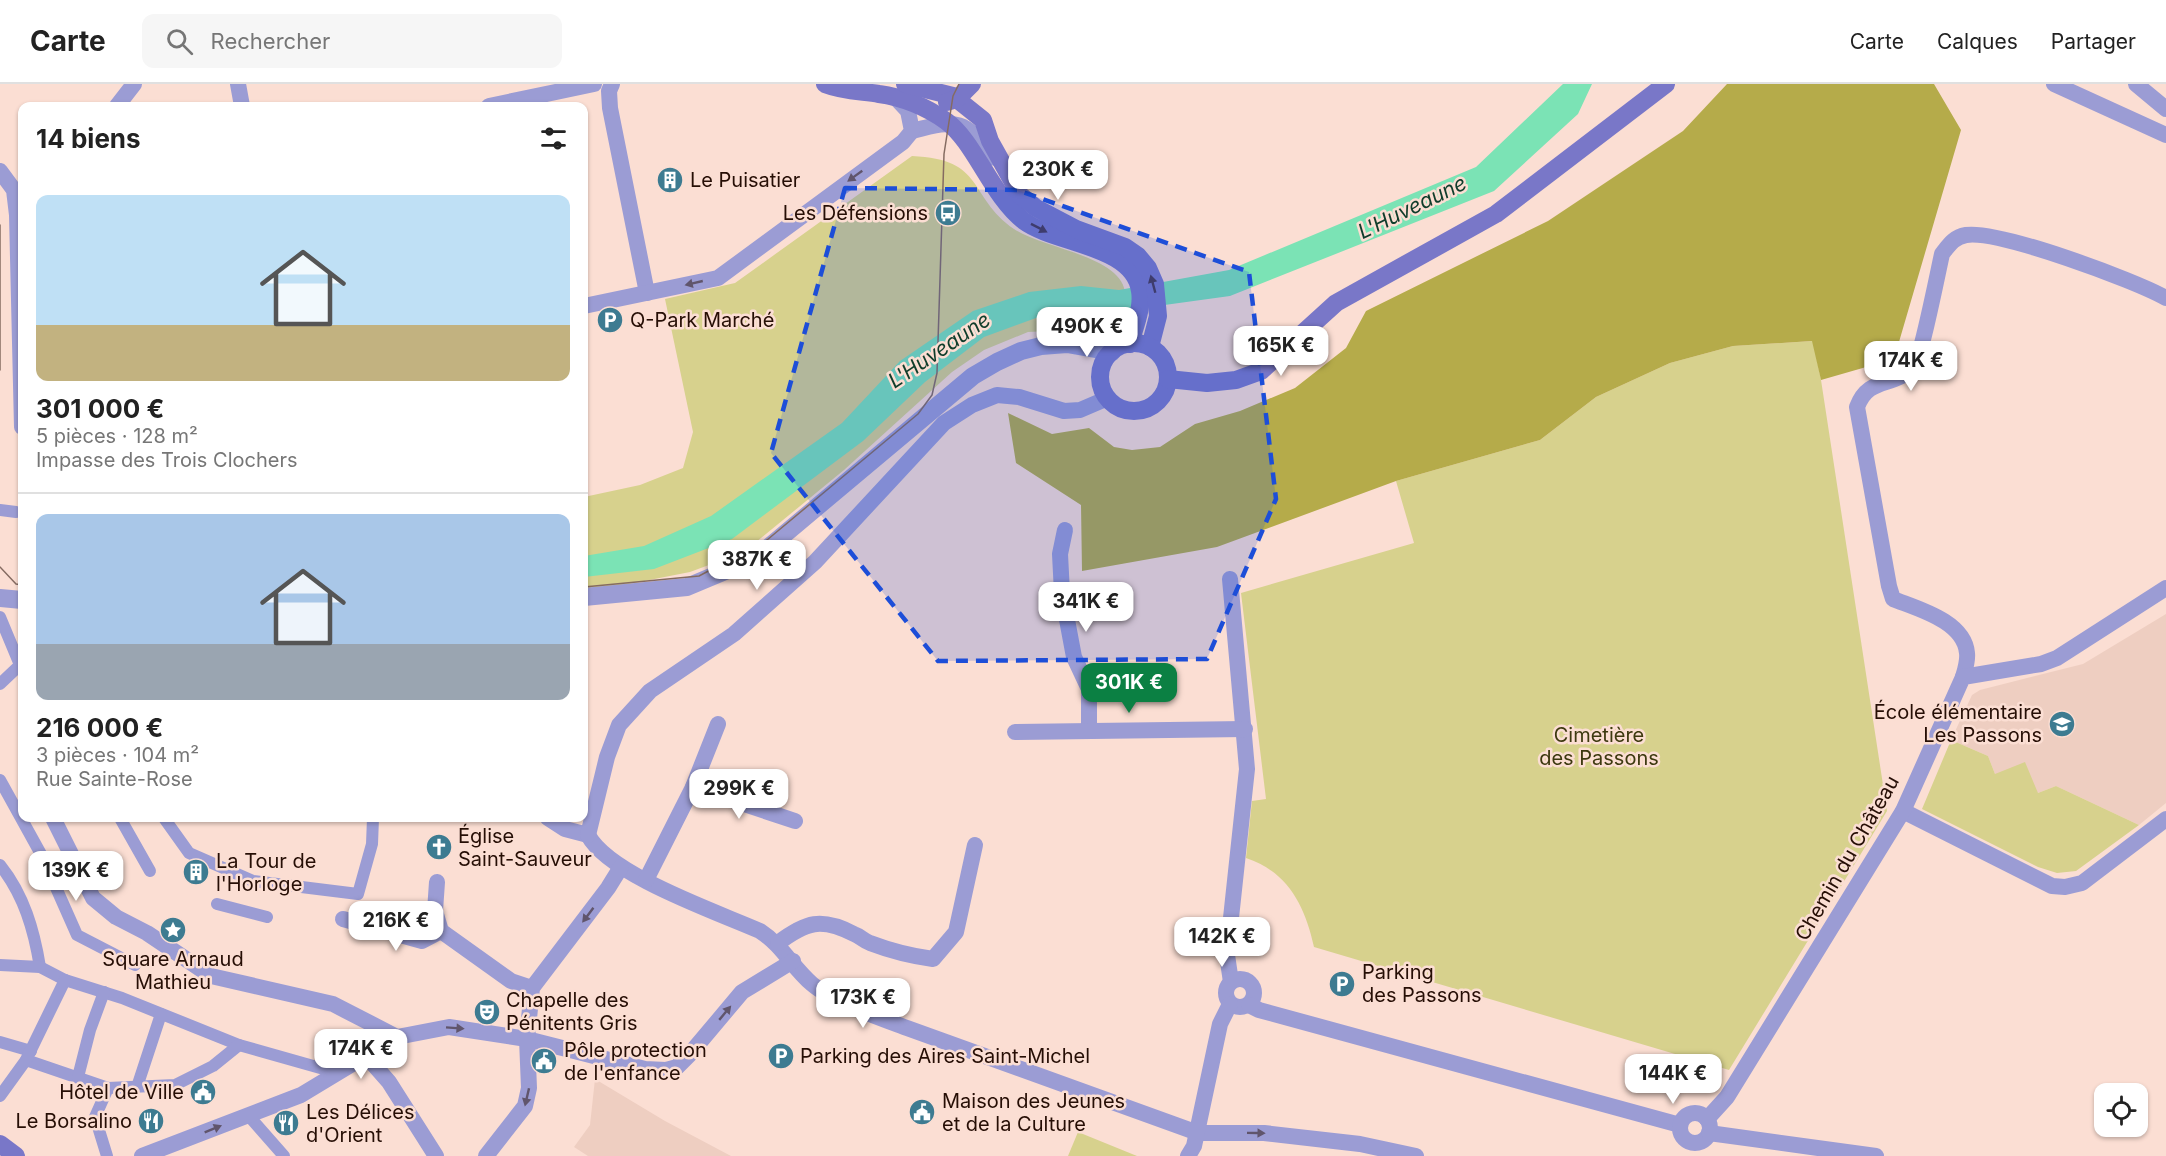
<!DOCTYPE html>
<html lang="fr">
<head>
<meta charset="utf-8">
<style>
	:root { --surface:#fff; --page:#f6f6f6; --text:#222; --muted:#767676; --line:#e0e0e0; --accent:#0b8043 }
	body { margin:0; font-family:Inter,sans-serif; background:var(--page); color:var(--text); height:100vh; display:flex; flex-direction:column; font-size:22px; white-space:nowrap }
	* { box-sizing:border-box; margin:0 }
	p { font-size:20px; color:var(--muted) }
	.icon { flex:none; width:33px; height:33px; fill:none; stroke:currentColor; stroke-width:2; stroke-linecap:round; stroke-linejoin:round }
	.map { position:relative; flex:1; overflow:hidden }
	.panel { position:absolute; left:18px; top:18px; width:570px; height:720px; display:flex; flex-direction:column; background:var(--surface); border-radius:12px; box-shadow:0 2px 4px #0004 }
	.panel>* { flex:none }
	.buttons { position:absolute; left:2094px; top:999px; display:grid; gap:12px }
	.buttons a { display:grid; place-items:center; width:54px; height:54px; border-radius:12px; background:var(--surface); box-shadow:0 2px 4px #0004; font-size:30px }
	.price { position:absolute; translate:-50% -51px; padding:0 14px; border-radius:12px; background:#fff; color:#222; font-size:20px; line-height:39px; filter:drop-shadow(0 2px 3px #0008) }
	.price::after { content:''; position:absolute; left:50%; top:36px; width:18px; height:14px; margin-left:-9px; background:inherit; clip-path:polygon(0 0,100% 0,50% 100%) }
	.price.selected { background:var(--accent); color:#fff }
	ul { padding:0; list-style:none }
	li { display:grid; align-content:center; gap:12px; height:318px; padding:0 18px }
	li+li { border-top:2px solid var(--line) }
	li span { display:grid; place-items:center; height:186px; border-radius:12px; color:#555 }
	li>.icon { margin-inline-start:auto }
	span .icon { width:108px; height:108px; fill:#fffc; stroke-width:1 }
	li b { font-size:26px }
	h2 { display:flex; justify-content:space-between; align-items:center; height:72px; padding:0 18px; font-size:26px }
	header { display:flex; align-items:center; gap:36px; box-sizing:border-box; height:84px; padding:0 30px; background:var(--surface); border-bottom:2px solid var(--line) }
	header strong { font-size:28px }
	nav { display:flex; gap:33px; margin-inline-start:auto; font-size:21px }
	.search { width:420px; height:54px; background:var(--page); display:flex; align-items:center; gap:15px; box-sizing:border-box; padding:0 21px; border-radius:12px; color:var(--muted); font-size:22px }
	.map>svg:first-child { display:block }
	.built { fill:#eecec1 }
	.green { fill:#d7d18d }
	.forest { fill:#b5ab4a }
	.water { fill:#7be3b5 }
	.lines { fill:none; stroke-linecap:round; stroke-linejoin:round }
	.pedestrian { stroke:#9b9cd4; stroke-width:12 }
	.minor { stroke:#9b9cd4; stroke-width:16 }
	.tertiary { stroke:#9b9cd4; stroke-width:18 }
	.secondary { stroke:#7977c8; stroke-width:18 }
	.tram { stroke:#856b61; stroke-width:1.5 }
	.oneway { fill:#60556c }
	.oneway2 { fill:#473853 }
	.marked { fill:#1d4ed8; fill-opacity:0.2; stroke:#1d4ed8; stroke-width:4.5; stroke-dasharray:12 8; stroke-linejoin:round }
	.labels { text-anchor:middle; dominant-baseline:central; stroke-width:5; stroke-linejoin:round; paint-order:stroke }
	.poi-label { font-size:20px; fill:#260e05; stroke:#fbded3; text-anchor:start }
	.park-label { font-size:20px; fill:#3d390f; stroke:#fbded3 }
	.street-label { font-size:20px; fill:#260e05; stroke:#fbded3 }
	.water-label { font-size:21px; font-style:italic; fill:#0f3d2b; stroke:#fbded3 }
</style>
</head>
<body>
<header>
<strong>Carte</strong>
<div class="search"><svg class="icon" aria-label="search" viewBox="0 0 24 24"><circle cx="10" cy="10" r="6"/><path d="M15 15l6 6"/></svg>Rechercher</div>
<nav><a>Carte</a><a>Calques</a><a>Partager</a></nav>
</header>
<div class="map">
<svg width="2166" height="1072" viewBox="0 0 2166 1072">
	<rect width="100%" height="100%" fill="#fbded3"/>
	<g class="built">
		<path d="M2166 530V719L2139 741 2056 702 2038 709 1995 690 1988 672 1951 656 1972 611 1980 606 2083 580Z"/>
		<path d="M595 995 665 1037 731 1072H588L574 1063 590 1041Z"/>
	</g>
	<g class="green">
		<path d="M912 72C986 75 967 112 1014 145 1051 170 1166 175 1110 244L1028 248 984 266 952 288 844 386 744 468 690 488 624 501 584 505V413L640 401 683 384 693 348 665 215 735 199Z"/>
		<path d="M1813 257 1821 296 1887 727 1729 986 1314 863C1305 822 1288 788 1246 774L1252 717 1266 715 1241 509 1414 459 1396 397 1540 356 1596 313 1670 279 1733 262Z"/>
		<path d="M1951 656 1988 672 1995 690 2025 678 2038 709 2056 702 2139 741 2076 787 2057 789 2038 783 1922 725Z"/>
		<path d="M1078 1048 1137 1072H1068Z"/>
	</g>
	<path class="forest" d="M1727 0H1934L1961 46 1894 275 1821 296 1812 257 1733 262 1670 279 1596 313 1540 356 1396 397 1217 463 1082 487 1081 421 1016 379 1008 329 1052 350 1089 344 1114 363 1132 366 1160 363 1195 340 1240 327 1295 304 1346 264 1366 227 1548 137 1683 47Z"/>
	<path class="water" d="M1563 0H1592L1578 30 1494 107 1230 212 1121 227 1087 236 1036 234 984 253 925 298 863 357 732 455 654 485 584 493V472L644 462 711 432 842 339 900 277 973 227 1029 208 1081 202 1119 206 1229 186 1476 83Z"/>
	<g class="lines">
		<g class="pedestrian">
			<path d="M0 426 16 428"/>
			<path d="M0 533 20 581 0 600"/>
			<path d="M0 696 42 772 77 851 135 881"/>
			<path d="M120 734 150 787"/>
			<path d="M164 734 189 769 253 797 358 810 372 760 373 734"/>
			<path d="M0 781C24 811 34 846 40 883"/>
			<path d="M217 820 267 833"/>
			<path d="M0 881 40 883 65 896 122 914 239 961 338 989"/>
			<path d="M0 958 31 967"/>
			<path d="M26 976 108 1004 175 1001 213 982 239 961"/>
			<path d="M78 993 90 946 104 908"/>
			<path d="M137 1003 161 930"/>
			<path d="M0 1012 26 976 65 896"/>
			<path d="M248 1031 284 1072"/>
			<path d="M107 1072 95 1033 108 1004"/>
		</g>
		<g class="minor">
			<path d="M238 0 242 22"/>
			<path d="M612 0 609 7 610 24 647 209"/>
			<path d="M2054 0 2166 51"/>
			<path d="M2136 0 2166 25"/>
			<path d="M117 22 134 0"/>
			<path d="M489 22 594 0"/>
			<path d="M912 47C959 35 963 35 995 74"/>
			<path d="M0 87 14 106 17 131 22 343"/>
			<path d="M584 222 718 194 903 58 912 47 908 27 896 14"/>
			<path d="M1065 446 1060 470 1062 509 1074 573 1089 605V646"/>
			<path d="M1230 495 1247 685 1227 871 1231 898"/>
			<path d="M1963 593C1965 586 1968 577 1967 569 1964 537 1918 525 1893 515L1889 502 1857 323C1869 291 1894 305 1914 282 1921 274 1938 188 1942 170 1949 161 1954 153 1966 151 1999 146 2134 196 2166 214"/>
			<path d="M1015 648 1245 645"/>
			<path d="M693 703 795 737"/>
			<path d="M1903 727 2052 802 2065 803 2082 799 2166 735"/>
			<path d="M53 734 93 814 116 833 147 849 211 892 333 920 397 953"/>
			<path d="M548 734 565 745 588 751"/>
			<path d="M588 751C609 791 717 828 760 847 783 862 792 883 812 900 833 918 880 934 907 944L1198 1049H1264L1360 1060 1416 1072"/>
			<path d="M588 751 607 673 619 641 650 607 734 550 815 478 944 339 972 321 997 311 1019 313 1064 327 1080 326 1108 314"/>
			<path d="M646 796 693 703 718 640"/>
			<path d="M437 798 435 827 441 847 511 897 532 904"/>
			<path d="M343 835 422 857 441 847"/>
			<path d="M778 859C806 838 821 833 854 850 860 852 864 857 870 859 891 867 911 872 933 875L956 848 975 761"/>
			<circle cx="1240" cy="909" r="14"/>
			<path d="M1249 921 1259 926 1680 1041"/>
			<path d="M367 973 389 998 436 1072"/>
			<circle cx="1695" cy="1044" r="15"/>
			<path d="M1707 1035 1727 1013 1903 727 1963 593 2041 580 2057 574 2166 504"/>
			<path d="M1709 1049 1876 1072"/>
			<path d="M142 1072 301 1011 397 953 449 943 527 955 645 985 666 986 677 983 689 971 742 908 793 877"/>
			<path d="M486 1072 525 1022 529 1004 527 955 532 904 608 804 621 783"/>
			<path d="M1188 1072 1194 1062 1220 940 1230 920"/>
		</g>
		<g class="tertiary">
			<path d="M584 513 687 503 742 480 768 464 973 292 997 278 1021 267 1041 262 1067 260 1112 268"/>
			<path d="M0 514 22 516"/>
		</g>
		<g class="secondary">
			<path d="M825 0C843 7 860 7 879 10 902 13 927 23 946 37 975 58 991 111 1024 137 1055 160 1134 161 1140 207 1143 224 1134 244 1130 260"/>
			<path d="M905 0 953 12 983 36 990 57 1020 111 1036 124 1076 145 1125 163 1138 172 1148 184 1155 200 1158 232 1150 263"/>
			<path d="M947 18 957 15 972 0"/>
			<circle cx="1134" cy="293" r="34"/>
			<path d="M1168 295 1207 299 1236 296 1261 287 1336 219 1496 130 1666 0"/>
			<path d="M0 1060 16 1072"/>
		</g>
		<g class="tram">
			<path d="M0 141V286"/>
			<path d="M0 483 16 500 22 501"/>
			<path d="M584 503 699 492 767 456 918 330 932 311 937 289 944 70 953 12 959 0"/>
		</g>
	</g>
	<defs><path id="oneway-solid" d="M-6-.8H1V-3.2L6.5 0L1 3.2V.8H-6Z" transform="scale(1.5)"/></defs>
	<g class="oneway">
		<use href="#oneway-solid" transform="translate(855 92) rotate(144)"/>
		<use href="#oneway-solid" transform="translate(694 199) rotate(167)"/>
		<use href="#oneway-solid" transform="translate(588 831) rotate(127)"/>
		<use href="#oneway-solid" transform="translate(725 929) rotate(-50)"/>
		<use href="#oneway-solid" transform="translate(455 944) rotate(4)"/>
		<use href="#oneway-solid" transform="translate(527 1013) rotate(103)"/>
		<use href="#oneway-solid" transform="translate(213 1045) rotate(-22)"/>
		<use href="#oneway-solid" transform="translate(1256 1049) rotate(1)"/>
	</g>
	<g class="oneway2">
		<use href="#oneway-solid" transform="translate(1039 144) rotate(27)"/>
		<use href="#oneway-solid" transform="translate(1153 200) rotate(-105)"/>
	</g>
	<path class="marked" d="M845 104 1017 106 1249 188 1276 415 1207 575 938 577 771 369Z"/>
	<defs>
		<symbol id="building-disc" viewBox="-11 -11 22 22"><circle r="9.5" fill="#3d7b91" stroke="#fbded3"/><path d="M-4-6H4V6H1V3H-1V6H-4ZM-2.5-4.3h1.7v1.8h-1.7ZM.8-4.3h1.7v1.8H.8ZM-2.5-1h1.7V.8h-1.7ZM.8-1h1.7V.8H.8Z" fill="#fff"/></symbol>
		<symbol id="bus-disc" viewBox="-11 -11 22 22"><circle r="9.5" fill="#3d7b91" stroke="#fbded3"/><path d="M-5-6H5V4H4V6H2V4H-2V6H-4V4H-5ZM-3.5-4V0h7V-4ZM-3.5 1.2v1.5H-2V1.2ZM2 1.2v1.5H3.5V1.2Z" fill="#fff"/></symbol>
		<symbol id="parking-disc" viewBox="-11 -11 22 22"><circle r="9.5" fill="#3d7b91" stroke="#fbded3"/><path d="M-3.5-5.5H1a3.5 3.5 0 0 1 0 7H-1V5.5H-3.5ZM-1-3.4V-.6H.8a1.4 1.4 0 0 0 0-2.8Z" fill="#fff"/></symbol>
		<symbol id="school-disc" viewBox="-11 -11 22 22"><circle r="9.5" fill="#3d7b91" stroke="#fbded3"/><path d="M0-5L7-2L0 1L-7-2ZM-4 1L0 2.5L4 1V4Q0 6-4 4Z" fill="#fff"/></symbol>
		<symbol id="church-disc" viewBox="-11 -11 22 22"><circle r="9.5" fill="#3d7b91" stroke="#fbded3"/><path d="M-1.2-6h2.4v3.5h3.3v2.4h-3.3V6h-2.4V-.1h-3.3v-2.4h3.3Z" fill="#fff"/></symbol>
		<symbol id="sight-disc" viewBox="-11 -11 22 22"><circle r="9.5" fill="#3d7b91" stroke="#fbded3"/><path d="M0-6L1.8-2.2L6-1.7L2.9 1.2L3.7 5.4L0 3.3L-3.7 5.4L-2.9 1.2L-6-1.7L-1.8-2.2Z" fill="#fff"/></symbol>
		<symbol id="theatre-disc" viewBox="-11 -11 22 22"><circle r="9.5" fill="#3d7b91" stroke="#fbded3"/><path d="M-5-5.5Q0-4 5-5.5V0Q5 5 0 6Q-5 5-5 0ZM-3.3-2.5H-1v1.5H-3.3ZM1-2.5H3.3v1.5H1ZM-2.8 1Q0 5.5 2.8 1Z" fill="#fff"/></symbol>
		<symbol id="civic-disc" viewBox="-11 -11 22 22"><circle r="9.5" fill="#3d7b91" stroke="#fbded3"/><path d="M-.6-6.5H3V-4.5H.6V-3L4-1V1h2V6H-6V1h2V-1L-.6-3ZM-1.2 2.5V6h2.4V2.5Z" fill="#fff"/></symbol>
		<symbol id="restaurant-disc" viewBox="-11 -11 22 22"><circle r="9.5" fill="#3d7b91" stroke="#fbded3"/><path d="M-5-6h1v4h1v-4h1v4h1v-4h1v5L-1.5 .5V6h-2V.5L-5-1ZM5-6V6H3V1.5H1.5Q1.5-4 5-6Z" fill="#fff"/></symbol>
	</defs>
	<g fill-rule="evenodd">
		<use href="#building-disc" x="655" y="81" width="30" height="30"/>
		<use href="#bus-disc" x="933" y="114" width="30" height="30"/>
		<use href="#parking-disc" x="595" y="221" width="30" height="30"/>
		<use href="#school-disc" x="2047" y="625" width="30" height="30"/>
		<use href="#church-disc" x="424" y="748" width="30" height="30"/>
		<use href="#building-disc" x="181" y="773" width="30" height="30"/>
		<use href="#sight-disc" x="158" y="831" width="30" height="30"/>
		<use href="#parking-disc" x="1327" y="885" width="30" height="30"/>
		<use href="#theatre-disc" x="472" y="913" width="30" height="30"/>
		<use href="#parking-disc" x="766" y="957" width="30" height="30"/>
		<use href="#civic-disc" x="529" y="962" width="30" height="30"/>
		<use href="#civic-disc" x="188" y="993" width="30" height="30"/>
		<use href="#civic-disc" x="907" y="1013" width="30" height="30"/>
		<use href="#restaurant-disc" x="136" y="1022" width="30" height="30"/>
		<use href="#restaurant-disc" x="271" y="1024" width="30" height="30"/>
	</g>
	<g class="labels">
		<g class="poi-label">
			<text x="690" y="96">Le Puisatier</text>
			<text x="928" y="129" text-anchor="end">Les Défensions</text>
			<text x="630" y="236">Q-Park Marché</text>
			<text x="2042" y="628" text-anchor="end">École élémentaire<tspan x="2042" dy="23">Les Passons</tspan></text>
			<text x="458" y="752">Église<tspan x="458" dy="23">Saint-Sauveur</tspan></text>
			<text x="216" y="777">La Tour de<tspan x="216" dy="23">l'Horloge</tspan></text>
			<text x="173" y="875" text-anchor="middle">Square Arnaud<tspan x="173" dy="23">Mathieu</tspan></text>
			<text x="1362" y="888">Parking<tspan x="1362" dy="23">des Passons</tspan></text>
			<text x="506" y="916">Chapelle des<tspan x="506" dy="23">Pénitents Gris</tspan></text>
			<text x="564" y="966">Pôle protection<tspan x="564" dy="23">de l'enfance</tspan></text>
			<text x="800" y="972">Parking des Aires Saint-Michel</text>
			<text x="184" y="1008" text-anchor="end">Hôtel de Ville</text>
			<text x="942" y="1017">Maison des Jeunes<tspan x="942" dy="23">et de la Culture</tspan></text>
			<text x="306" y="1028">Les Délices<tspan x="306" dy="23">d'Orient</tspan></text>
			<text x="132" y="1037" text-anchor="end">Le Borsalino</text>
		</g>
		<g class="park-label">
			<text x="1599" y="651">Cimetière<tspan x="1599" dy="23">des Passons</tspan></text>
		</g>
		<g class="street-label">
			<text transform="translate(1847 774) rotate(-60)">Chemin du Château</text>
		</g>
		<g class="water-label">
			<text transform="translate(1412 123) rotate(-26)">L'Huveaune</text>
			<text transform="translate(939 266) rotate(-34)">L'Huveaune</text>
		</g>
	</g>
</svg>
<div class="buttons">
<a><svg class="icon" aria-label="locate" viewBox="0 0 24 24"><circle cx="12" cy="12" r="6"/><path d="M12 2v4M12 18v4M2 12h4M18 12h4"/></svg></a>
</div>
<b class="price" style="left:1058px;top:117px">230K €</b>
<b class="price" style="left:1087px;top:274px">490K €</b>
<b class="price" style="left:1281px;top:293px">165K €</b>
<b class="price" style="left:1911px;top:308px">174K €</b>
<b class="price" style="left:757px;top:507px">387K €</b>
<b class="price" style="left:1086px;top:549px">341K €</b>
<b class="price selected" style="left:1129px;top:630px">301K €</b>
<b class="price" style="left:739px;top:736px">299K €</b>
<b class="price" style="left:76px;top:818px">139K €</b>
<b class="price" style="left:396px;top:868px">216K €</b>
<b class="price" style="left:1222px;top:884px">142K €</b>
<b class="price" style="left:863px;top:945px">173K €</b>
<b class="price" style="left:361px;top:996px">174K €</b>
<b class="price" style="left:1673px;top:1021px">144K €</b>
<section class="panel">
<h2>14 biens<svg class="icon" aria-label="filters" viewBox="0 0 24 24"><path d="M4 7h16M4 17h16"/><circle cx="9" cy="7" r="2"/><circle cx="15" cy="17" r="2"/></svg></h2>
<ul>
<li><span style="background:linear-gradient(#bfe0f5 70%,#c2b280 0)"><svg class="icon" aria-label="home" viewBox="0 0 24 24"><path d="M3 11l9-7 9 7M6 9v11h12V9"/></svg></span><div><b>301 000 €</b><p>5 pièces · 128 m²</p><p>Impasse des Trois Clochers</p></div></li>
<li><span style="background:linear-gradient(#a9c7e8 70%,#9aa5b1 0)"><svg class="icon" aria-label="home" viewBox="0 0 24 24"><path d="M3 11l9-7 9 7M6 9v11h12V9"/></svg></span><div><b>216 000 €</b><p>3 pièces · 104 m²</p><p>Rue Sainte-Rose</p></div></li>
</ul>
</section>
</div>
</body>
</html>
